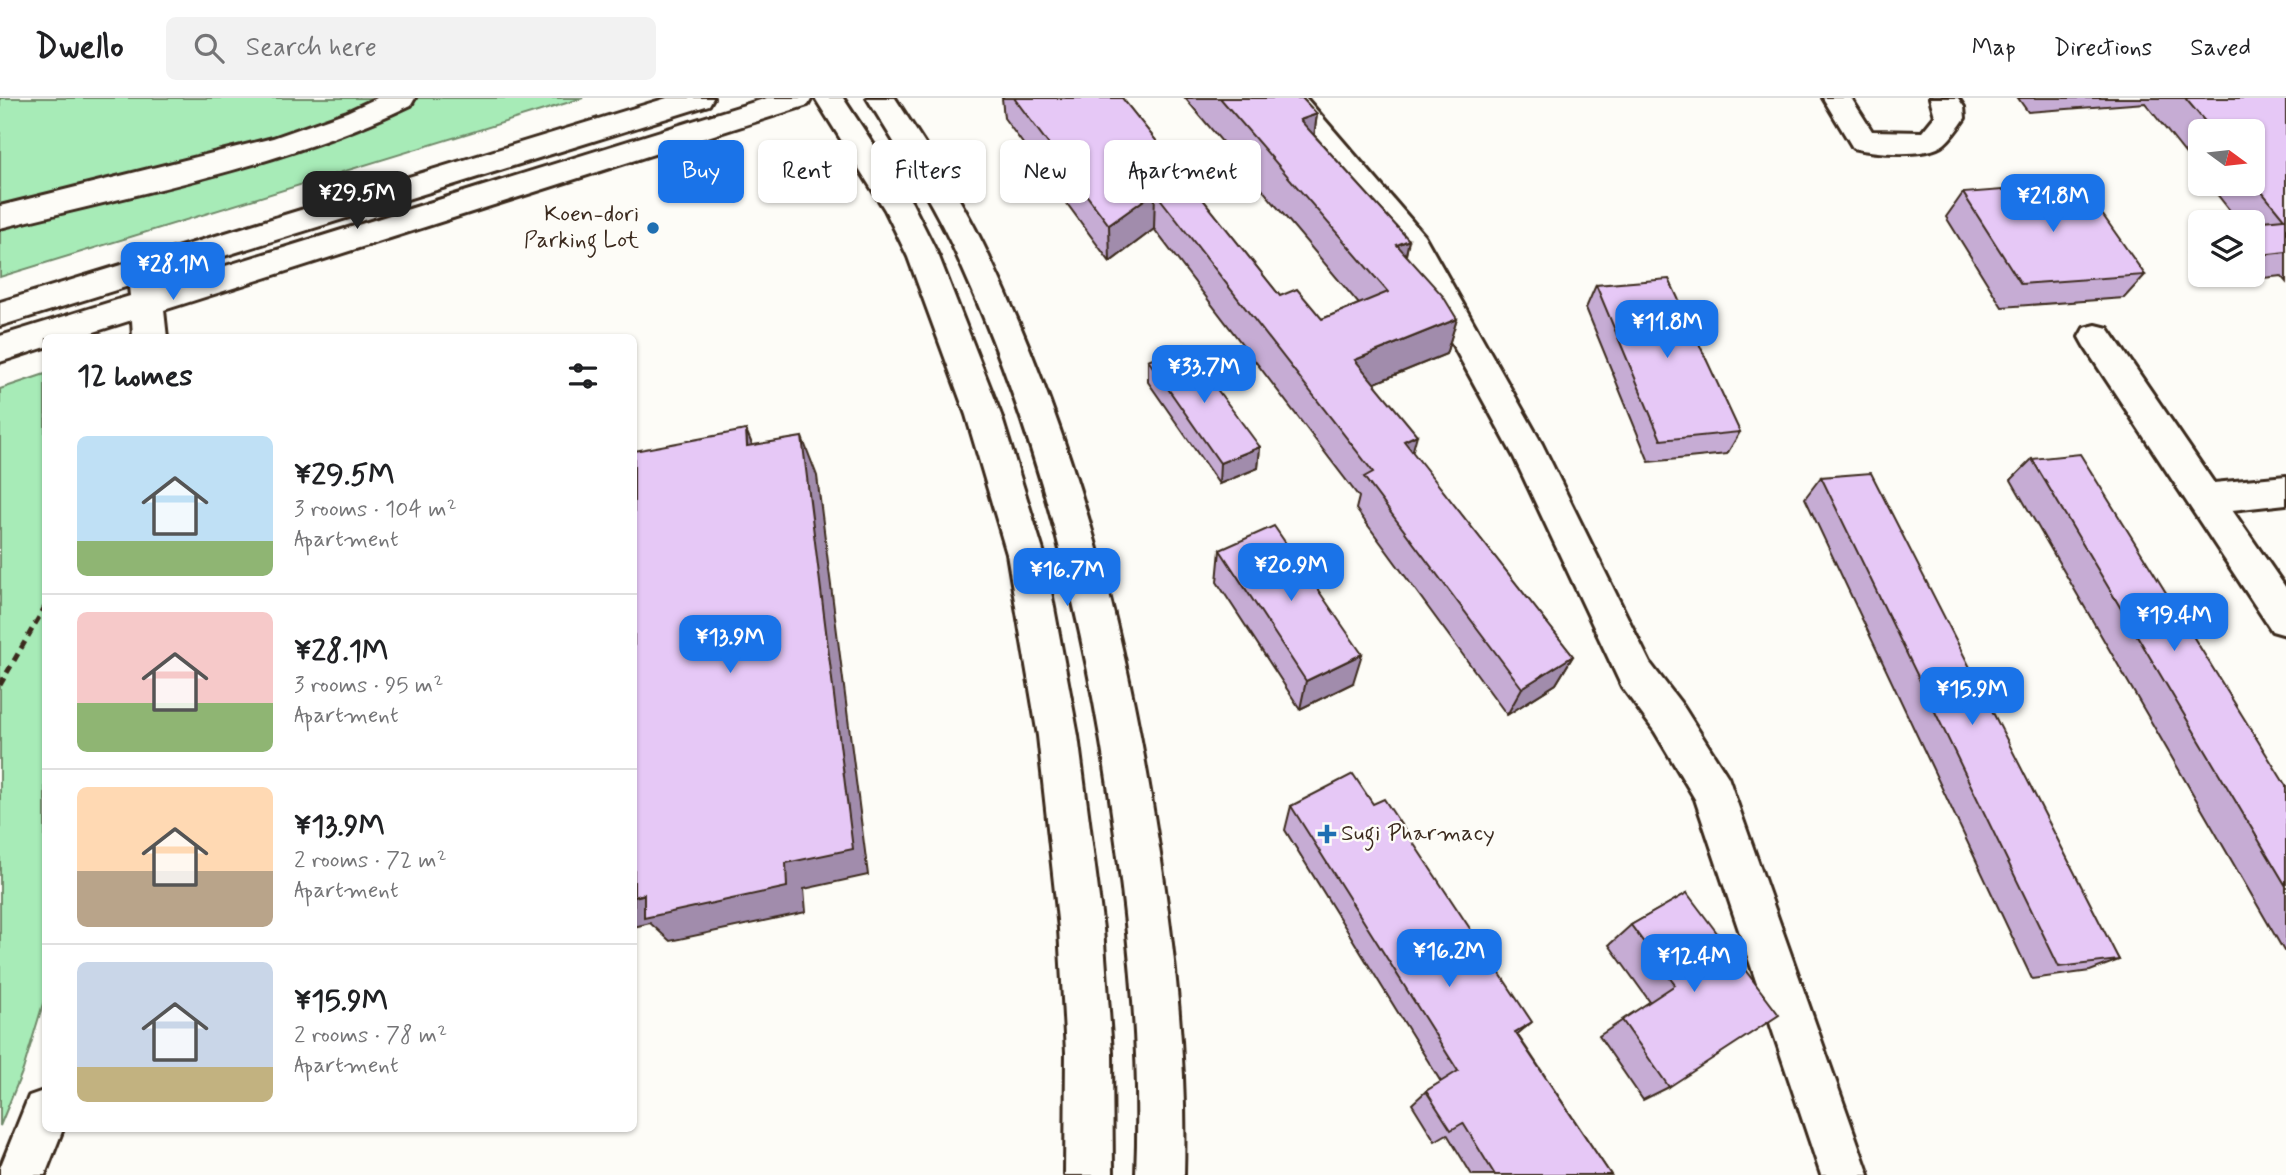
<!DOCTYPE html>
<html lang="en">
<head>
<meta charset="utf-8">
<style>
	:root { --surface:#fff; --page:#f2f2f2; --text:#202124; --muted:#757577; --line:#e0e0e0; --accent:#1a73e8 }
	body { margin:0; font-family:Mynerve,sans-serif; background:var(--page); color:var(--text); height:100vh; display:flex; flex-direction:column; font-size:26px; white-space:nowrap }
	* { box-sizing:border-box; margin:0 }
	p { font-size:23px; color:var(--muted) }
	.icon { flex:none; width:38px; height:38px; fill:none; stroke:currentColor; stroke-width:2; stroke-linecap:round; stroke-linejoin:round }
	.map { position:relative; flex:1; overflow:hidden }
	.drawer { position:absolute; left:42px; top:236px; width:595px; height:798px; display:flex; flex-direction:column; background:var(--surface); border-radius:10px; box-shadow:0 2px 5px #0004 }
	.drawer>* { flex:none }
	.hud { position:absolute; left:658px; top:42px; width:665px; height:63px; display:flex; gap:14px }
	.needle { width:46px; rotate:105deg }
	.tools { position:absolute; left:2188px; top:21px; display:grid; gap:14px }
	.tools a { display:grid; place-items:center; width:77px; height:77px; border-radius:10px; background:var(--surface); box-shadow:0 2px 5px #0004; font-size:35px }
	.price { position:absolute; translate:-50% -60px; padding:0 16px; border-radius:14px; background:var(--accent); color:#fff; font-size:23px; line-height:46px; filter:drop-shadow(0 2px 4px #0008) }
	.price::after { content:''; position:absolute; left:50%; top:42px; width:21px; height:16px; margin-left:-10px; background:inherit; clip-path:polygon(0 0,100% 0,50% 100%) }
	.price.on { background:#222; color:#fff }
	ul { padding:0; list-style:none }
	li { display:flex; align-items:center; gap:21px; height:175px; padding:0 35px }
	li+li { border-top:2px solid var(--line) }
	li span { display:grid; place-items:center; flex:none; width:196px; height:140px; border-radius:10px; color:#555 }
	li>.icon { margin-inline-start:auto }
	span .icon { width:84px; height:84px; fill:#fffc; stroke-width:1 }
	li b { font-size:30px }
	h2 { display:flex; justify-content:space-between; align-items:center; height:84px; padding:0 35px; font-size:30px }
	.tag { padding:0 24px; border-radius:10px; background:var(--surface); box-shadow:0 2px 5px #0004; font-size:24px; line-height:63px }
	.tag.on { background:var(--accent); color:#fff }
	header { display:flex; align-items:center; gap:42px; box-sizing:border-box; height:98px; padding:0 35px; background:var(--surface); border-bottom:2px solid var(--line) }
	header strong { font-size:33px }
	nav { display:flex; gap:38px; margin-inline-start:auto; font-size:24px }
	.search { width:490px; height:63px; background:var(--page); display:flex; align-items:center; gap:18px; box-sizing:border-box; padding:0 24px; border-radius:10px; color:var(--muted); font-size:26px }
	.map>svg:first-child { display:block }
	.green { fill:#a7ebb7; stroke:#718a6a; stroke-width:2 }
	.lines { fill:none; stroke-linecap:round; stroke-linejoin:round }
	.minor-casing { stroke:#3b2a1e; stroke-width:6 }
	.path { stroke:#3b2a1e; stroke-width:5; stroke-dasharray:8 6; stroke-linecap:butt }
	.minor { fill:#fdfcf7; fill-rule:evenodd }
	.wall { fill:#c6acd4; stroke:#3b2a1e; stroke-width:2 }
	.shaded-wall { fill:#a18cac; stroke:#3b2a1e; stroke-width:2 }
	.building { fill:#e6c8f6; stroke:#3b2a1e; stroke-width:2 }
	.poi-dot { fill:#1f6fb2; stroke:#fdfcf7; stroke-width:2.5 }
	.labels { text-anchor:middle; dominant-baseline:central; stroke-width:5; stroke-linejoin:round; paint-order:stroke }
	.poi-label { font-size:23px; fill:#3b2a1e; stroke:#fdfcf7; text-anchor:end }
</style>
</head>
<body>
<header>
<strong>Dwello</strong>
<div class="search"><svg class="icon" aria-label="search" viewBox="0 0 24 24"><circle cx="10" cy="10" r="6"/><path d="M15 15l6 6"/></svg>Search here</div>
<nav><a>Map</a><a>Directions</a><a>Saved</a></nav>
</header>
<div class="map">
<svg width="2286" height="1077" viewBox="0 0 2286 1077">
	<rect width="100%" height="100%" fill="#fdfcf7"/>
	<filter id="ink" filterUnits="userSpaceOnUse"><feTurbulence type="fractalNoise" baseFrequency=".0143" numOctaves="2"/><feDisplacementMap in="SourceGraphic" scale="14" xChannelSelector="R" yChannelSelector="G"/><feConvolveMatrix kernelMatrix="1 2 1 2 8 2 1 2 1" color-interpolation-filters="sRGB"/></filter>
	<g filter="url(#ink)">
		<g class="green">
			<path d="M0 0H583L0 179Z"/>
			<path d="M45 276V899L23 972 0 1028V291Z"/>
		</g>
		<g class="lines">
			<defs>
				<g id="minor">
					<path d="M377 0H415L411 7C282 69 138 95 0 130V108L273 40 347 14Z"/>
					<path d="M667 0H713L709 7 160 178 161 188 767 0H812L808 7 164 212 167 240H133L132 222 75 240H46V249L0 264V238L130 198 129 188 0 228V204Z"/>
					<path d="M815 0H843L912 105 939 159 1001 317 1044 456 1078 638 1103 831 1112 954 1113 1077H1065L1066 954 1059 831 1038 638 1007 456 966 317 908 159 885 112Z"/>
					<path d="M867 0H895C926 48 958 95 983 146 1075 334 1127 537 1158 743 1175 854 1187 965 1184 1077H1136C1141 965 1131 855 1116 744 1089 538 1040 336 952 147 928 96 896 48 867 0Z"/>
					<path d="M1276 0H1306L1424 137 1542 346 1650 565 1683 608 1728 679 1869 1077H1821L1695 701 1655 634 1622 589 1514 359 1401 152Z"/>
					<path d="M1823 0H1851L1872 33 1922 34 1935 18 1930 0H1958L1964 9 1965 20C1959 29 1952 39 1944 46 1928 60 1872 55 1853 50Z"/>
					<path d="M2096 227 2108 230 2214 385 2286 378V406L2232 412 2286 490V537L2272 533 2084 248 2079 239 2084 230Z"/>
					<path d="M46 992V1031H63L45 1077H0V1070L29 998Z"/>
				</g>
			</defs>
			<use href="#minor" class="minor-casing"/>
			<path class="path" d="M0 587 46 507"/>
			<use href="#minor" class="minor"/>
		</g>
		<g class="wall">
			<path d="M1002 0H1122L1280 198 1322 221 1359 206 1185 0H1302L1317 16 1314 37 1409 142 1406 157 1457 221 1446 256 1375 285 1412 354 1573 558 1556 586 1507 617 1356 411 1359 399 1154 131 1110 164 1004 20Z"/>
			<path d="M2018 0H2286V184L2281 178 2210 186 2203 177H2252V124H2239L2209 86H2252V33H2200V74L2145 5 2028 14Z"/>
			<path d="M1963 95 2145 177 2124 200 2002 209 1946 119Z"/>
			<path d="M2200 141V172L2187 155Z"/>
			<path d="M1596 187 1740 334 1727 356 1649 364 1586 210Z"/>
			<path d="M1148 262 1260 349 1258 370 1219 386 1148 284Z"/>
			<path d="M2032 361 2286 688V853H2284L2011 382Z"/>
			<path d="M1821 379 2119 862 2090 873 2032 881 1805 400Z"/>
			<path d="M1220 452 1353 585 1300 611 1217 484Z"/>
			<path d="M1291 708 1517 936 1611 1077H1472L1447 1036 1435 1043 1412 1006 1426 993 1441 984 1285 732Z"/>
			<path d="M1687 795 1669 989 1643 1002 1599 938 1650 904 1609 847 1631 827Z"/>
		</g>
		<g class="shaded-wall">
			<path d="M1317 16 1312 54 1300 22Z"/>
			<path d="M1155 94 1154 131 1110 164 1109 127Z"/>
			<path d="M1409 142 1401 179 1397 147Z"/>
			<path d="M1457 221 1446 256 1348 296 1355 262Z"/>
			<path d="M746 332 763 372 747 348Z"/>
			<path d="M1417 337 1408 370 1404 343Z"/>
			<path d="M802 339 817 378 868 777 804 791 806 814 670 843 650 825 634 829V799L786 765Z"/>
			<path d="M1260 349 1258 370 1219 386 1220 365Z"/>
			<path d="M1362 556 1353 585 1300 611 1306 583Z"/>
			<path d="M1573 558 1556 586 1507 617 1522 590Z"/>
			<path d="M1532 924 1514 939 1515 934Z"/>
		</g>
		<g class="building">
			<path d="M1014 0H1122L1280 198 1297 191 1322 221 1388 194 1220 0H1302L1317 16 1300 22 1409 142 1397 147 1443 198 1457 221 1355 262 1417 337 1404 343 1573 558 1522 590 1364 379 1373 374 1155 94 1109 127Z"/>
			<path d="M2185 0H2286V154L2252 158V124L2284 121 2252 82V33H2213Z"/>
			<path d="M2081 86 2145 177 2021 186 1963 95Z"/>
			<path d="M1669 181 1740 334 1661 342 1596 187Z"/>
			<path d="M1184 247 1260 349 1220 365 1148 262Z"/>
			<path d="M746 332 747 348 802 339 853 751 786 765 787 789 644 820V796L634 799V353Z"/>
			<path d="M2080 356 2286 688V788L2032 361Z"/>
			<path d="M1871 375 2119 862 2059 869 1821 379Z"/>
			<path d="M1274 428 1362 556 1306 583 1220 452Z"/>
			<path d="M1353 676 1373 706 1384 701 1532 924 1515 934 1611 1077H1495L1463 1025 1451 1032 1426 993 1458 973 1291 708Z"/>
			<path d="M1687 795 1779 917 1669 989 1622 922 1675 887 1631 827Z"/>
		</g>
	</g>
	<g class="poi-dot">
		<circle cx="653" cy="130" r="7"/>
		<path d="M1323.5 725.5h7v7h7v7h-7v7h-7v-7h-7v-7h7z"/>
	</g>
	<g class="labels">
		<g class="poi-label">
			<text x="639" y="117">Koen-dori<tspan x="639" dy="26">Parking Lot</tspan></text>
			<text x="1341" y="736" text-anchor="start">Sugi Pharmacy</text>
		</g>
	</g>
</svg>
<div class="tools">
<a><svg class="needle" viewBox="-14 -14 28 28"><path d="M0-13l5 13h-10z" fill="#e53935"/><path d="M0 13l5-13h-10z" fill="#757577"/></svg></a>
<a><svg class="icon" aria-label="layers" viewBox="0 0 24 24"><path d="M12 4l9 5-9 5-9-5zM3 14l9 5 9-5"/></svg></a>
</div>
<b class="price on" style="left:357px;top:133px">¥29.5M</b>
<b class="price" style="left:2053px;top:136px">¥21.8M</b>
<b class="price" style="left:173px;top:204px">¥28.1M</b>
<b class="price" style="left:1667px;top:262px">¥11.8M</b>
<b class="price" style="left:1204px;top:307px">¥33.7M</b>
<b class="price" style="left:1291px;top:505px">¥20.9M</b>
<b class="price" style="left:1067px;top:510px">¥16.7M</b>
<b class="price" style="left:2174px;top:555px">¥19.4M</b>
<b class="price" style="left:730px;top:577px">¥13.9M</b>
<b class="price" style="left:1972px;top:629px">¥15.9M</b>
<b class="price" style="left:1449px;top:891px">¥16.2M</b>
<b class="price" style="left:1694px;top:896px">¥12.4M</b>
<div class="hud">
<a class="tag on">Buy</a>
<a class="tag">Rent</a>
<a class="tag">Filters</a>
<a class="tag">New</a>
<a class="tag">Apartment</a>
</div>
<section class="drawer">
<h2>12 homes<svg class="icon" aria-label="filters" viewBox="0 0 24 24"><path d="M4 7h16M4 17h16"/><circle cx="9" cy="7" r="2"/><circle cx="15" cy="17" r="2"/></svg></h2>
<ul>
<li><span style="background:linear-gradient(#bfe0f5 75%,#8fb573 0)"><svg class="icon" aria-label="home" viewBox="0 0 24 24"><path d="M3 11l9-7 9 7M6 9v11h12V9"/></svg></span><div><b>¥29.5M</b><p>3 rooms · 104 m²</p><p>Apartment</p></div></li>
<li><span style="background:linear-gradient(#f6c9c9 65%,#8fb573 0)"><svg class="icon" aria-label="home" viewBox="0 0 24 24"><path d="M3 11l9-7 9 7M6 9v11h12V9"/></svg></span><div><b>¥28.1M</b><p>3 rooms · 95 m²</p><p>Apartment</p></div></li>
<li><span style="background:linear-gradient(#ffd9b3 60%,#b9a48a 0)"><svg class="icon" aria-label="home" viewBox="0 0 24 24"><path d="M3 11l9-7 9 7M6 9v11h12V9"/></svg></span><div><b>¥13.9M</b><p>2 rooms · 72 m²</p><p>Apartment</p></div></li>
<li><span style="background:linear-gradient(#c9d6e8 75%,#c2b280 0)"><svg class="icon" aria-label="home" viewBox="0 0 24 24"><path d="M3 11l9-7 9 7M6 9v11h12V9"/></svg></span><div><b>¥15.9M</b><p>2 rooms · 78 m²</p><p>Apartment</p></div></li>
</ul>
</section>
</div>
</body>
</html>
